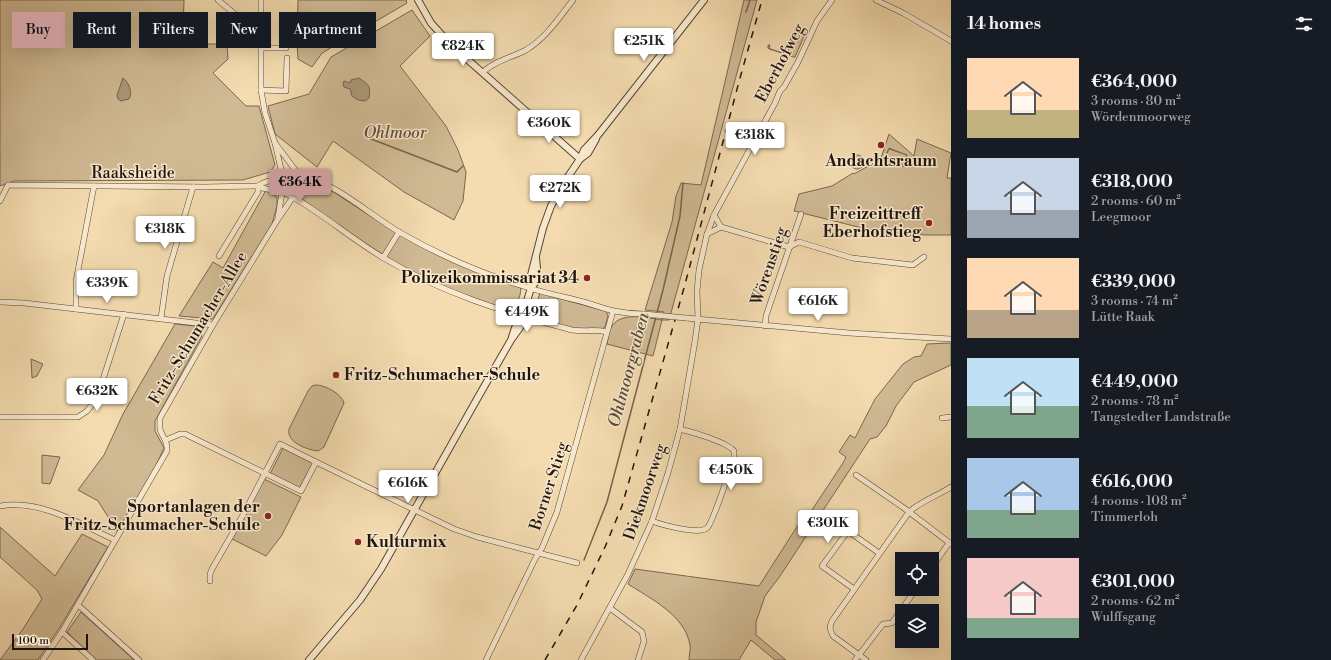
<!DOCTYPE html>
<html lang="en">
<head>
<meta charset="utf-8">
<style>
	:root { --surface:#171b24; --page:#20242c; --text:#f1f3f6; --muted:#9ea1a6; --accent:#c59692 }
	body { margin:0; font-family:"Libre Bodoni",serif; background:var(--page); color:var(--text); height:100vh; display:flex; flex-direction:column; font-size:15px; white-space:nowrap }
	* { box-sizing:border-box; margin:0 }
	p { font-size:13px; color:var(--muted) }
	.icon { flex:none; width:22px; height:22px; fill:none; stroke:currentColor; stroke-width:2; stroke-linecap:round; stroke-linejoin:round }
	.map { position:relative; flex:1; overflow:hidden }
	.details { display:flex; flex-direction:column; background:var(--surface); width:380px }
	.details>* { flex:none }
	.hud { position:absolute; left:12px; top:12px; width:380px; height:36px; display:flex; gap:8px }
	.buttons { position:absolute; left:895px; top:552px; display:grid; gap:8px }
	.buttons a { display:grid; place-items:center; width:44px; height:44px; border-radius:0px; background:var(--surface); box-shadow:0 4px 16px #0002; font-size:20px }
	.scale { position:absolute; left:12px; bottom:10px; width:76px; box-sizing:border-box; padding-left:4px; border:2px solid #1f150e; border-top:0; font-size:11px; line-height:14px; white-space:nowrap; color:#1f150e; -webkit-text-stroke:3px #f8e8cc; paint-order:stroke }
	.price { position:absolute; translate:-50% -34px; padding:0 9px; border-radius:4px; background:#fff; color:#222; font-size:13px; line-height:26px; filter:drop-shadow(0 1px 2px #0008) }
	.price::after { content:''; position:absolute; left:50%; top:24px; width:12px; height:9px; margin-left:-6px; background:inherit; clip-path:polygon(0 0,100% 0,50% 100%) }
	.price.active { background:var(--accent); color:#111 }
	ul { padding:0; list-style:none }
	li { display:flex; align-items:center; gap:12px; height:100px; padding:0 16px }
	li span { display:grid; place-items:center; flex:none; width:112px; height:80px; border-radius:0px; color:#555 }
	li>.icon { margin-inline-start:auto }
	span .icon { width:48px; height:48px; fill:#fffc; stroke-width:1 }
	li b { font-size:17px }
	h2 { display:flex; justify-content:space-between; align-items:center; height:48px; padding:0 16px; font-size:17px }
	.chip { padding:0 14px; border-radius:0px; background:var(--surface); box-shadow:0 4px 16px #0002; font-size:14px; line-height:36px }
	.chip.active { background:var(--accent); color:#111 }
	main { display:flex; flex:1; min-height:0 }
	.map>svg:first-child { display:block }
	.green { fill:#d0ba94; stroke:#786851 }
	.water { fill:#ac9879; stroke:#74644e }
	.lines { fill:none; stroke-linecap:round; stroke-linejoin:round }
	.stream { stroke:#74644e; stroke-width:1.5 }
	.minor-casing { stroke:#544736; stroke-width:6 }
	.tertiary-casing { stroke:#544736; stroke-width:8 }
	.minor { stroke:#f8e8cc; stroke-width:5 }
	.tertiary { stroke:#f8e8cc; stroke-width:6 }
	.rail { stroke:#1f150e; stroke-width:1.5; stroke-dasharray:7 7; stroke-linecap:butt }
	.minor-bridge-casing { stroke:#544736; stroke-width:6; stroke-linecap:butt }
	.minor-bridge { stroke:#f8e8cc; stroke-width:5 }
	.poi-dot { fill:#8f2418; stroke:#f8e8cc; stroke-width:1.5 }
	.labels { text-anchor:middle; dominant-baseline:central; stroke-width:3; stroke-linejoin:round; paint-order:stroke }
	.street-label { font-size:16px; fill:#1f150e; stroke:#f8e8cc }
	.park-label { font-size:16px; font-style:italic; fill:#5d4f3d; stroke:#f8e8cc }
	.poi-label { font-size:16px; font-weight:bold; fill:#1f150e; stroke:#f8e8cc; text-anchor:end }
	.water-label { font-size:17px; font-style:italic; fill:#574939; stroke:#f8e8cc }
</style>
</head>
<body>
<main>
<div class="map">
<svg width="951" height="660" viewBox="0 0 951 660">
	<rect width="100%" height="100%" fill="#f4dcb0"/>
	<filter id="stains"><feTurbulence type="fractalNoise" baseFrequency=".005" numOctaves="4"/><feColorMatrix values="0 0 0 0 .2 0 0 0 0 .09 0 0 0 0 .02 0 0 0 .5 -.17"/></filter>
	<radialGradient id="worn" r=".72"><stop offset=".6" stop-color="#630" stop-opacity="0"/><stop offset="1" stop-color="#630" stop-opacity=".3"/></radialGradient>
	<g class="green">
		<path d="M0 0H184L183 31H204L205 44H227L228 59 213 73 246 106H259L275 165 270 172 243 180 14 181 0 186Z"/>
		<path d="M298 0H406L407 3 322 53 312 67 298 59 297 39Z"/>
		<path d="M744 0H757L669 320H662L653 356 607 344C608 338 609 331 612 326 622 311 648 318 662 320L664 312 645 310 672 222 676 196 681 183 701 185Z"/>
		<path d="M412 10 430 36 400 66 446 126 458 150 466 172 463 201 454 220 404 192 333 141 317 167 275 134 268 106 309 94 331 57Z"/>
		<path d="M806 32 795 57H793L768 48V45H770L769 49 783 53 784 50 788 51 792 39 796 40 798 34Z"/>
		<path d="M889 134 914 156 917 139 951 153 947 178H951V235H926L874 231 794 211 799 194 832 186 853 173 854 174 870 165 871 166 880 160 886 163 887 161 903 167 907 155 889 148 884 159 881 158Z"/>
		<path d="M889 149 907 155 903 165 885 158Z"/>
		<circle cx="857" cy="162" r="7"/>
		<path d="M312 184 329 189 393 231 521 288 520 295 514 312C485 302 456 293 428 280 383 257 343 229 302 199L305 188Z"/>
		<path d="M266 190 277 197V206L272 224 213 319 179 316 213 262 223 268Z"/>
		<path d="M540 293 598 309 599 308 606 311 608 316 605 327C593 337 548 322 532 318Z"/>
		<path d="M175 324 196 326 202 336 155 421V431L164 448 153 472 117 531 98 501 78 490 104 455 123 414Z"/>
		<path d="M951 343V365L914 382 896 406 886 426 877 437 870 439 780 576 765 596 756 622V635L786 660H775L751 640 739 660H689C689 655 691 649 690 645 685 615 651 599 628 584L635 569 759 586 798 525 804 522 843 463 846 457 839 452 850 435 855 438 875 399 903 364 914 357 921 356 927 344Z"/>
		<path d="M31 359 43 364 37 376 32 378Z"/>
		<path d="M316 385C325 385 342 394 344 403L324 447 318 451C307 450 286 442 289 429L308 391 312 386Z"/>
		<path d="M283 448 313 463 299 489 270 474Z"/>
		<path d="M42 455 60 457 50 484 42 483Z"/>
		<path d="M264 479 301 497 282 535 266 556 232 539Z"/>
		<path d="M0 527 55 576 82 534 108 547 60 627 38 660H0L23 629 42 599 37 590 0 557Z"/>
		<path d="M81 612 134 660H96L67 632Z"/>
	</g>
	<g class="water">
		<path d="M123 78C129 83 133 92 129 99L121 101 118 99 117 95Z"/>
		<path d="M359 78C369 85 371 86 369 98L365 101 358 100 352 96 350 89 344 87 343 84 344 81 350 83 351 80Z"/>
	</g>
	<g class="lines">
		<g class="stream">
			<path d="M746 12 750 0"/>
			<path d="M366 137 457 172 463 166"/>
			<path d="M584 560 607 502 663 290 680 216 683 183"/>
		</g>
		<defs>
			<g id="minor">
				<path d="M218 0 261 36"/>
				<path d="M261 0V90L265 113 275 143 283 178V186L278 218"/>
				<path d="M876 0 903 13 951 41"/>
				<path d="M261 48H286"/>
				<path d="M483 72C496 60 511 58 526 50 546 38 559 18 573 0"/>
				<path d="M261 90 286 91 287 58"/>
				<path d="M258 186C267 179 294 175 305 177 337 184 370 215 399 232 451 262 509 285 568 298 583 301 599 307 614 311 624 313 634 314 644 314"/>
				<path d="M0 201 8 185 204 187 258 186 262 188 282 192 293 197C324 215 352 239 382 257 441 293 506 313 572 330 584 332 595 329 606 332"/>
				<path d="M714 215 721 227 789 247 799 242 852 258 913 265 924 257"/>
				<path d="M707 234 721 227"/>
				<path d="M219 256 258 192V186"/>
				<path d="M383 258 399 232"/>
				<path d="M0 302 24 303 213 325"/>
				<path d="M76 309V281L94 186"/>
				<path d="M161 318 167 276 193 187"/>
				<path d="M686 318 849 333 951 339"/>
				<path d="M765 326 766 316 770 304 801 214"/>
				<path d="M0 417H78L87 411 97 398 124 314"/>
				<path d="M942 418 951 417"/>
				<path d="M166 440 180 434H185L301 491 316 462 454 529 477 537 577 563"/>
				<path d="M265 473 280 444 316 462"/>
				<path d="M856 475 904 508 951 544"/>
				<path d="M0 506C41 499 80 524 115 540"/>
				<path d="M652 521C662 525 699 535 707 528 713 523 730 469 734 458V451C727 442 692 432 680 429"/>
				<path d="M932 567 949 543"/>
				<path d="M210 581V574L212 569 243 515 265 473"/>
				<path d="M854 589 822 566 848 531 879 553"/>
				<path d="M78 605 139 660"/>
				<path d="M610 608 642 632 644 641 638 660"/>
				<path d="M62 632 93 660"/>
				<path d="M43 660 62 632 167 451C168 442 164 439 161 432 159 428 160 422 160 418L213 325 278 219 293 197 297 183 296 171 275 143"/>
				<path d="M486 660 535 559 542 548 557 512 613 311"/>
				<path d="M581 660 628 574 652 521 668 473 680 429 695 341 698 319 697 291 699 270 707 234 714 215 775 103 780 91 784 87 798 62 817 21 832 0"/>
				<path d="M855 660 883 624 892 623 916 589"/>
				<path d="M866 660 833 636C830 630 829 627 832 621L909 512C921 501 937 496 951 487"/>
			</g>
			<g id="tertiary">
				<path d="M418 0 431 23 450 44 580 159"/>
				<path d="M580 159 588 153 596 139"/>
				<path d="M531 288 530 281 531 275 543 228 551 206 563 184 580 159 584 150 598 135 704 0"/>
				<path d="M512 337 517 322 522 317"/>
				<path d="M309 660 360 600 381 569 481 392 511 340 519 329 522 324V317L531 288 535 283 537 268 536 258"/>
			</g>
		</defs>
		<use href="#minor" class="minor-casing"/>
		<use href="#tertiary" class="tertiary-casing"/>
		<use href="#minor" class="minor"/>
		<use href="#tertiary" class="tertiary"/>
		<path class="rail" d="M545 660 577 605 605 547 622 506 684 288 740 78 762 0"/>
		<defs>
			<path id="minor-bridge" d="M644 314 686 318"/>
		</defs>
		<use href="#minor-bridge" class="minor-bridge-casing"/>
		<use href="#minor-bridge" class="minor-bridge"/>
	</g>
	<g class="poi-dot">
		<circle cx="881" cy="145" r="4"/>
		<circle cx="929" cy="223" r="4"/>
		<circle cx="587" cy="278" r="4"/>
		<circle cx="336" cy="375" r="4"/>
		<circle cx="268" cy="516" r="4"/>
		<circle cx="358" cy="542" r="4"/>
	</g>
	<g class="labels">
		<g class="street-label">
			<text transform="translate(780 63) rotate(-62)">Eberhofweg</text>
			<text x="133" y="173">Raaksheide</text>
			<text transform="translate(769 266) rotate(-71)">Wörenstieg</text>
			<text transform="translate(198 328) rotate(-59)">Fritz-Schumacher-Allee</text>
			<text transform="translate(549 486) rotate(-72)">Borner Stieg</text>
			<text transform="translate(645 492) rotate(-71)">Diekmoorweg</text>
		</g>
		<g class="park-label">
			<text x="395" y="133">Ohlmoor</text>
		</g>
		<g class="poi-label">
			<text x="881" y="161" text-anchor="middle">Andachtsraum</text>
			<text x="921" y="214">Freizeittreff<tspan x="921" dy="18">Eberhofstieg</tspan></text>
			<text x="579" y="278">Polizeikommissariat 34</text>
			<text x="344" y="375" text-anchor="start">Fritz-Schumacher-Schule</text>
			<text x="260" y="507">Sportanlagen der<tspan x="260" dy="18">Fritz-Schumacher-Schule</tspan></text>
			<text x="366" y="542" text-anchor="start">Kulturmix</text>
		</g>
		<g class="water-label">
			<text transform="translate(629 370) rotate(-75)">Ohlmoorgraben</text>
		</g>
	</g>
	<rect width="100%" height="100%" filter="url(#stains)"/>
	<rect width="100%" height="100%" fill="url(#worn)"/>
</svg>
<div class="buttons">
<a><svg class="icon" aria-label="locate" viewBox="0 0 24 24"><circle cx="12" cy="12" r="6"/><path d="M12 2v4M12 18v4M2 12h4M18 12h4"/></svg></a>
<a><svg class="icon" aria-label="layers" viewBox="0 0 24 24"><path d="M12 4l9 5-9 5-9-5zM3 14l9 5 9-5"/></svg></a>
</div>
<div class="scale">100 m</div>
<b class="price" style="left:644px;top:62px">€251K</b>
<b class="price" style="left:463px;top:67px">€824K</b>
<b class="price" style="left:549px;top:144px">€360K</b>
<b class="price" style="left:755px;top:156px">€318K</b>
<b class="price active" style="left:300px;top:203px">€364K</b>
<b class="price" style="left:560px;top:209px">€272K</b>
<b class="price" style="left:165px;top:250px">€318K</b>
<b class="price" style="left:107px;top:304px">€339K</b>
<b class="price" style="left:818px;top:322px">€616K</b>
<b class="price" style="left:527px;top:333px">€449K</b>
<b class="price" style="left:97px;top:412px">€632K</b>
<b class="price" style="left:731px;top:491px">€450K</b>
<b class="price" style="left:408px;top:504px">€616K</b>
<b class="price" style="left:828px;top:544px">€301K</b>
<div class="hud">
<a class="chip active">Buy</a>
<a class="chip">Rent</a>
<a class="chip">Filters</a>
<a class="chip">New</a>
<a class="chip">Apartment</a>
</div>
</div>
<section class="details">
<h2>14 homes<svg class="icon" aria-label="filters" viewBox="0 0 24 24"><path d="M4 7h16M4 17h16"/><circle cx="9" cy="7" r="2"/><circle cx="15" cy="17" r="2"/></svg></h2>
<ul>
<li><span style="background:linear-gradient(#ffd9b3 65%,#c2b280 0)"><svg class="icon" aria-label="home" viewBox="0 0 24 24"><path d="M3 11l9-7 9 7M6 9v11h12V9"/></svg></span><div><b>€364,000</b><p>3 rooms · 80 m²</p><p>Wördenmoorweg</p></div></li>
<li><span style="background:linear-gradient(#c9d6e8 65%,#9aa5b1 0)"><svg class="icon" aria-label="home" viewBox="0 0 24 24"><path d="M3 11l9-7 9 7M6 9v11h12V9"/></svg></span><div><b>€318,000</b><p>2 rooms · 60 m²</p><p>Leegmoor</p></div></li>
<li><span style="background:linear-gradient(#ffd9b3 65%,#b9a48a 0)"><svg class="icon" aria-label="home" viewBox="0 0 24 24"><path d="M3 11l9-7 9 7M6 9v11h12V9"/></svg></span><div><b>€339,000</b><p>3 rooms · 74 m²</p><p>Lütte Raak</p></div></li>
<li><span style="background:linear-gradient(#bfe0f5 60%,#7fa58c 0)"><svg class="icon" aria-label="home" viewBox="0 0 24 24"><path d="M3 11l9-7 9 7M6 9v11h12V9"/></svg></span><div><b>€449,000</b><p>2 rooms · 78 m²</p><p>Tangstedter Landstraße</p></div></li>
<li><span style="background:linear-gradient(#a9c7e8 65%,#7fa58c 0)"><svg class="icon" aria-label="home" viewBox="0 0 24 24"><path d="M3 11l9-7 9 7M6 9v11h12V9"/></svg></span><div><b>€616,000</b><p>4 rooms · 108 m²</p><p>Timmerloh</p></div></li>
<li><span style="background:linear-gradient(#f6c9c9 75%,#7fa58c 0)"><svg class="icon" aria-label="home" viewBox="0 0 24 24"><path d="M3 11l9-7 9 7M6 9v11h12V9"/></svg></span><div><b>€301,000</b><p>2 rooms · 62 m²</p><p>Wulffsgang</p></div></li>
</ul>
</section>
</main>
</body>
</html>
